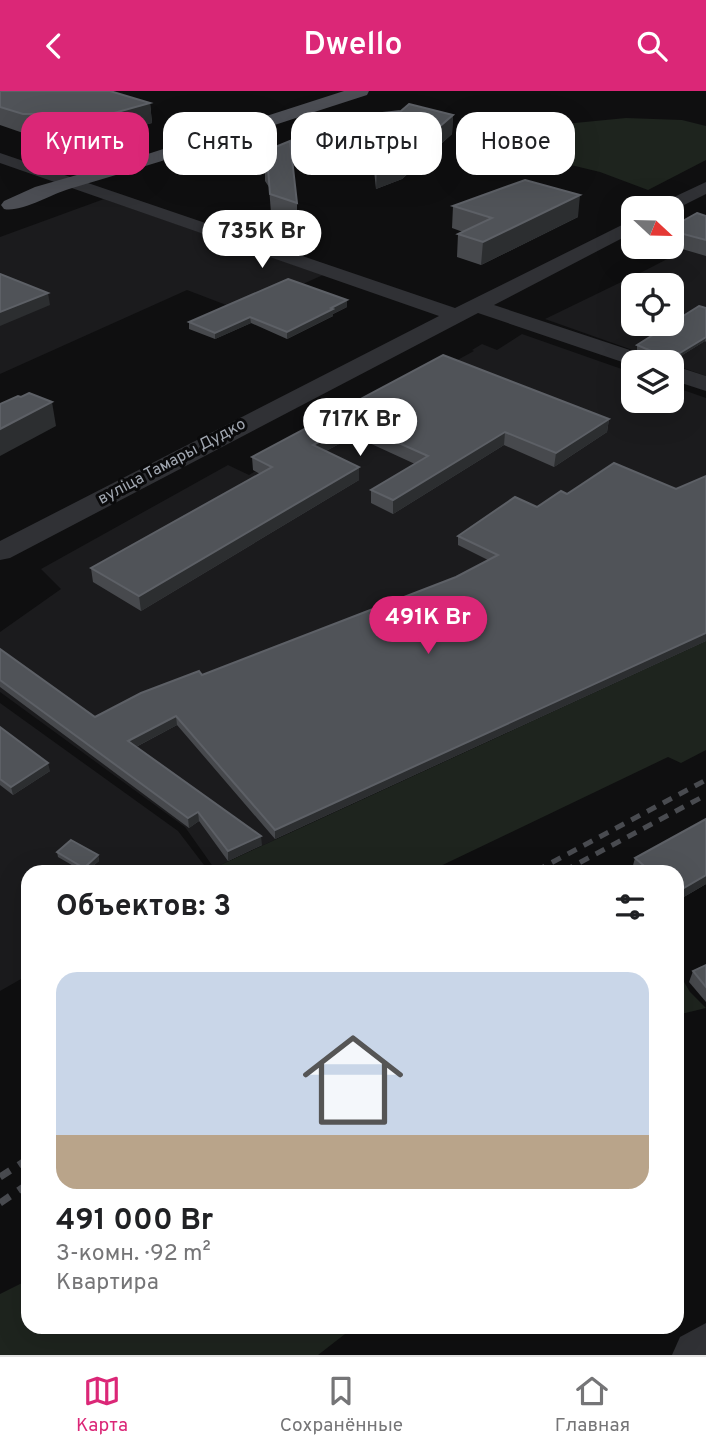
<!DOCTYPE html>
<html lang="ru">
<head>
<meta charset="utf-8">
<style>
	:root { --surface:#fff; --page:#f2f2f2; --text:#202124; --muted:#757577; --line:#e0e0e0; --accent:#db2777 }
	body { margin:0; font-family:Overpass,sans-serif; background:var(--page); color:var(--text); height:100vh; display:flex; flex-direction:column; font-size:26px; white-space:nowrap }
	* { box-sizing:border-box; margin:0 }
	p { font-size:23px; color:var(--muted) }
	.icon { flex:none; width:38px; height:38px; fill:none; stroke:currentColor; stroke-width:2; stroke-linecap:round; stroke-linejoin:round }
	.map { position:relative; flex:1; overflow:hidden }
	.sheet { position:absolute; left:21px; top:774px; width:663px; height:469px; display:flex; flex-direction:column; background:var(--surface); border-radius:21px; box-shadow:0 7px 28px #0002 }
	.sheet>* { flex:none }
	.banner { position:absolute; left:21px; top:21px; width:665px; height:63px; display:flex; gap:14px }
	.needle { width:46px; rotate:112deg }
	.fabs { position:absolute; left:621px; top:105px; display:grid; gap:14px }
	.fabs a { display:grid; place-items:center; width:63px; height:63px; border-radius:14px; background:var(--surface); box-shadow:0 7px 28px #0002; font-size:35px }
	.price { position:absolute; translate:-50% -60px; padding:0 16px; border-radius:24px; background:#fff; color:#222; font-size:23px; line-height:46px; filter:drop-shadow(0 2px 4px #0008) }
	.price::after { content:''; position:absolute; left:50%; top:42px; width:21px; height:16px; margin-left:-10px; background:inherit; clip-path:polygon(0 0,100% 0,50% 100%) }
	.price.on { background:var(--accent); color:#fff }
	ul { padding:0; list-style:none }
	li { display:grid; align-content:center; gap:14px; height:371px; padding:0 35px }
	li span { display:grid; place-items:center; height:217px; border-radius:21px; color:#555 }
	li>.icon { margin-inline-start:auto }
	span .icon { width:126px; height:126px; fill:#fffc; stroke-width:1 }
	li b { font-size:30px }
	h2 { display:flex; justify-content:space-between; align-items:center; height:84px; padding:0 35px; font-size:30px }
	.chip { padding:0 24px; border-radius:21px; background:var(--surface); box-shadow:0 7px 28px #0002; font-size:24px; line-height:63px }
	.chip.on { background:var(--accent); color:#fff }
	header { display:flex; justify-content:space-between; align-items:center; height:91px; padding:0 35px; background:var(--accent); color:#fff; font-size:32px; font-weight:600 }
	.dock { display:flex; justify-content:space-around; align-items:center; height:98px; border-top:2px solid var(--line); background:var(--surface); font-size:19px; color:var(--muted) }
	.dock a { display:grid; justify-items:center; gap:4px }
	.dock .on { color:var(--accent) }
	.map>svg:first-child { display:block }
	.built { fill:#1b1b1d; fill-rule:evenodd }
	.green { fill:#1e241e }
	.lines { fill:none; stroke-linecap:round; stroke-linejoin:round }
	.minor { fill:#303135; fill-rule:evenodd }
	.major { fill:#4c4e54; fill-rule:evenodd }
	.rail-far1 { stroke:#494b50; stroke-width:5; stroke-dasharray:10 8; stroke-linecap:butt }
	.rail { stroke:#494b50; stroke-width:7; stroke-dasharray:12 10; stroke-linecap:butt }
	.wall { fill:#47494d }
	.shaded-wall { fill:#2c2e30 }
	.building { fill:#505358; stroke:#5d6066; stroke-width:2 }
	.labels { text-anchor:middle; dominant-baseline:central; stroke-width:6; stroke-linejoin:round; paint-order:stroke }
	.far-street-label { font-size:16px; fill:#a1a7b1; stroke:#0a0a0b }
</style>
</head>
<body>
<header><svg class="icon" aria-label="back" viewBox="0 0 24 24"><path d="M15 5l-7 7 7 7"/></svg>Dwello<svg class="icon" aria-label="search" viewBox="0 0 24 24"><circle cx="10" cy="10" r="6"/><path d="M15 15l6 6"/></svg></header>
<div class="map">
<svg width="706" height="1264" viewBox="0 0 706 1264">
	<rect width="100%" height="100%" fill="#0f0f10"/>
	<g class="built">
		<path d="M104 108 323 184 242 220 187 199 0 283V146Z"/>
		<path d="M706 148V285L545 228 644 180ZM634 194H672V233H634Z"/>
		<path d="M522 243 633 282 634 310H672V295L706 307V550L214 777 185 736 0 601V541L61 498 41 478 228 374 249 384 293 358 474 260 472 259 482 253 497 259Z"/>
		<path d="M0 612 178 740 207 778 203 780H28V884L0 900Z"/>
	</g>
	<g class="green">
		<path d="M626 27 682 29 706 35V69L648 99 600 81 550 69 533 46 554 34Z"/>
		<path d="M706 550V659L681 672 668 666 430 780H211L214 777Z"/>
		<path d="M677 879 690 901 706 917 677 924Z"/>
		<path d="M28 1189V1236H354L318 1264H0V1203Z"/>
	</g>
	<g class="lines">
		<g class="minor">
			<path d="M0 62 455 217 634 128V141L494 214 651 266 654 271H634V275L478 222 10 467 0 469V450L439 225 0 72Z"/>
			<path d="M706 91V103L672 120V117H656L659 113Z"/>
			<path d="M672 274 706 285V300L672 289Z"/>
			<path d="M706 1232V1264H672L680 1246Z"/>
		</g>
		<path class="major" d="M344 0H369L367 4C268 36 169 69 69 98 52 103 20 122 4 118L1 114 4 110 35 96 129 69Z"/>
		<g class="rail-far1">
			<path d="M536 780 706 689"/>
			<path d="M564 780 706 704"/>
		</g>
		<g class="rail">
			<path d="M0 1086 28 1068"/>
			<path d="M0 1112 28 1093"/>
		</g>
	</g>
	<g class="wall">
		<path d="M0 0 150 12 152 32 116 42 26 43 0 34Z"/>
		<path d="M453 24 452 43 402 88 376 98 373 70 326 56V36Z"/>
		<path d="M265 71 297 112V131L271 122 269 96 265 90Z"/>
		<path d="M453 115 578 126 481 174 457 166 458 143 463 141 452 137Z"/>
		<path d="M706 125V165L672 155V136Z"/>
		<path d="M347 216 333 223V225L287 248 251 232 215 248 189 238V231Z"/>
		<path d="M706 217V251L705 250 671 271H666L637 259V254Z"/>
		<path d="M443 264 609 328 607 341 554 376 504 354 393 423 371 412V399L415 373 354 345 326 360 359 376V389L141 520 93 491 91 477 260 383 253 379 252 366Z"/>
		<path d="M706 385V550L275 748 177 634 136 656 262 754 228 770 199 730 189 737 0 596V558L95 626 456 486 488 469 458 454V445L537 416 567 403 676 398Z"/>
		<path d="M0 636 50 680 13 704 0 694Z"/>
		<path d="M706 728V793L677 810V780H635L632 778 635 767Z"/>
		<path d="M57 761 98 764 99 770 87 780H82L58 766Z"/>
		<path d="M706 874V911L689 891 693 880Z"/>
	</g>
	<g class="shaded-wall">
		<path d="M150 12 152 32 116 42 114 22Z"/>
		<path d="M453 24 452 43 402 88 376 98 377 76Z"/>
		<path d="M580 104 578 126 481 174 483 151Z"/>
		<path d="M48 202 50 214 0 235V221Z"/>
		<path d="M347 209V216L333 223V225L287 248V241Z"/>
		<path d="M250 226 251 232 215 248V242Z"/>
		<path d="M706 246 705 250 671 271H669L670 268Z"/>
		<path d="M52 311 56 335 0 365V338Z"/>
		<path d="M609 328 607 341 554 376 556 362Z"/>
		<path d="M354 332V345L313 367V354Z"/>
		<path d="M505 341 504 354 393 423V409Z"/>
		<path d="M359 376V389L141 520 139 505Z"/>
		<path d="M706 542V550L275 748V739Z"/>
		<path d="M176 625 177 634 130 659 128 650Z"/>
		<path d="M48 672 50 680 13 704 11 696Z"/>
		<path d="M198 721 199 730 189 737 188 727Z"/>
		<path d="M261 745 262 754 228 770V760Z"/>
		<path d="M98 764 99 770 87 780H85L84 777Z"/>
		<path d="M706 784V793L677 810V801Z"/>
	</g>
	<g class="building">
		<path d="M0 0H110L150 12 114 22 23 23 0 16Z"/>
		<path d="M409 13 453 24 403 67 377 76 373 49 326 36 364 24 401 20Z"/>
		<path d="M290 50 297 112 270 103 268 77 265 71 268 59Z"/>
		<path d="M525 89 580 104 483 151 458 143 492 127 453 115Z"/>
		<path d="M697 122 706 125V149L672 140V136Z"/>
		<path d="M0 183 48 202 0 221Z"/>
		<path d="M288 188 347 209 331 217 333 218 287 241 250 226 215 242 189 231Z"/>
		<path d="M699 215 706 217V246L670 268 637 254Z"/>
		<path d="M443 264 609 328 556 362 505 341 393 409 371 399 428 365 354 332 313 354 359 376 139 505 91 477 272 376 252 366Z"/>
		<path d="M29 302 52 311 0 338V313L18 305 21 306Z"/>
		<path d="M614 372 676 398 706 385V542L275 739 176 625 128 650 261 745 228 760 198 721 188 727 0 589V558L95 626 141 602 199 580 202 584 456 486 498 464 458 445 515 406 537 416 561 400 567 403Z"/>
		<path d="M0 636 48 672 11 696 0 688Z"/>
		<path d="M706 728V784L677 801V780H650L635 767Z"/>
		<path d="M71 749 98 764 84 777 57 761Z"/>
		<path d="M706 874V896L693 880Z"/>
	</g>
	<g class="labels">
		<g class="far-street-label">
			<text transform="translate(172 371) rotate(-28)">вуліца Тамары Дудко</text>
		</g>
	</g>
</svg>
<div class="fabs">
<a><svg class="needle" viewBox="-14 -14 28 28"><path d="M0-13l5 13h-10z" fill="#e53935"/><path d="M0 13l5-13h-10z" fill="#757577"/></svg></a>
<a><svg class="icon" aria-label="locate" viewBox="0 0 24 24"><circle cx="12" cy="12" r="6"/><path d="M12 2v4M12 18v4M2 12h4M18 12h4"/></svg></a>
<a><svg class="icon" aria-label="layers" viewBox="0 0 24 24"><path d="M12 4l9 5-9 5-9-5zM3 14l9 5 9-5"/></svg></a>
</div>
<b class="price" style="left:262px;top:179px">735K Br</b>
<b class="price" style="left:360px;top:367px">717K Br</b>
<b class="price on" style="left:428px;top:565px">491K Br</b>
<div class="banner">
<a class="chip on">Купить</a>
<a class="chip">Снять</a>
<a class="chip">Фильтры</a>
<a class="chip">Новое</a>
</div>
<section class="sheet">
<h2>Объектов: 3<svg class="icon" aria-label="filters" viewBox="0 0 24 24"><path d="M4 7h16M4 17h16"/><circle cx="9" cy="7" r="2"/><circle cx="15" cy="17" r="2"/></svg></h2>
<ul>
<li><span style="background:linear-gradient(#c9d6e8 75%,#b9a48a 0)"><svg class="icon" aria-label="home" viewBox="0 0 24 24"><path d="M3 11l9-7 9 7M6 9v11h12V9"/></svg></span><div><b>491 000 Br</b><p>3-комн. · 92 m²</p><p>Квартира</p></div></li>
</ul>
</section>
</div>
<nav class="dock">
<a class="on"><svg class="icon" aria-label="map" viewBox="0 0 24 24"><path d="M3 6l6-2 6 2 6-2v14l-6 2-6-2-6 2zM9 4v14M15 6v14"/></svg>Карта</a>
<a><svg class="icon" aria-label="saved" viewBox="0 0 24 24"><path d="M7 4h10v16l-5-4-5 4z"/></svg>Сохранённые</a>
<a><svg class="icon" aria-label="home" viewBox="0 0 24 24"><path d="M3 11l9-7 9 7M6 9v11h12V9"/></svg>Главная</a>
</nav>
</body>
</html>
